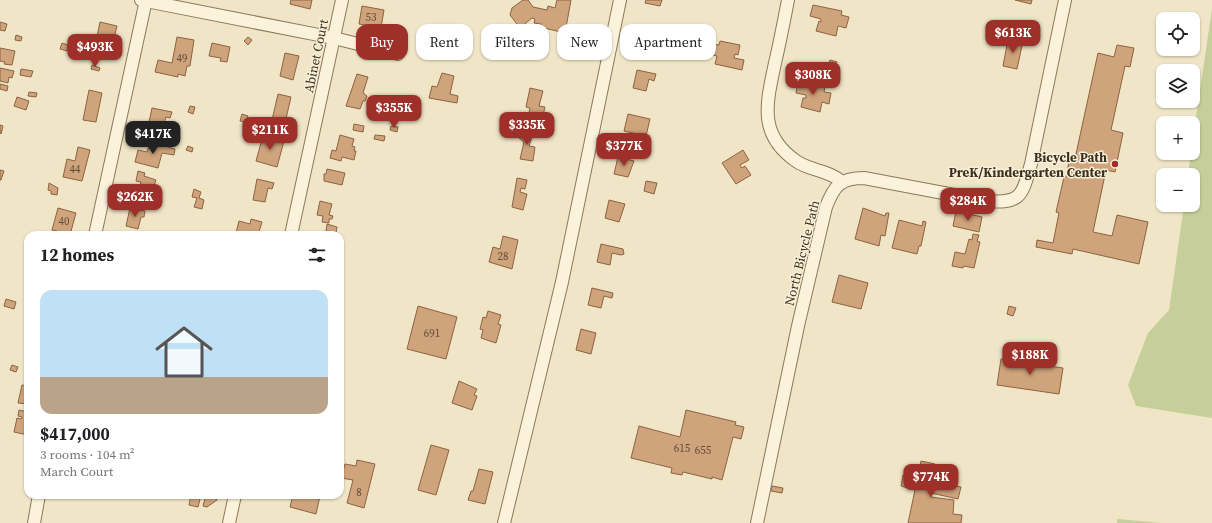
<!DOCTYPE html>
<html lang="en">
<head>
<meta charset="utf-8">
<style>
	:root { --surface:#fff; --page:#f6f6f6; --text:#202124; --muted:#757577; --accent:#9e2f29 }
	body { margin:0; font-family:"Source Serif 4",serif; background:var(--page); color:var(--text); height:100vh; display:flex; flex-direction:column; font-size:15px; white-space:nowrap }
	* { box-sizing:border-box; margin:0 }
	p { font-size:13px; color:var(--muted) }
	.icon { flex:none; width:22px; height:22px; fill:none; stroke:currentColor; stroke-width:2; stroke-linecap:round; stroke-linejoin:round }
	.map { position:relative; flex:1; overflow:hidden }
	.details { position:absolute; left:24px; top:231px; width:320px; height:268px; display:flex; flex-direction:column; background:var(--surface); border-radius:12px; box-shadow:0 1px 3px #0004 }
	.details>* { flex:none }
	.banner { position:absolute; left:356px; top:24px; width:380px; height:36px; display:flex; gap:8px }
	.fabs { position:absolute; left:1156px; top:12px; display:grid; gap:8px }
	.fabs a { display:grid; place-items:center; width:44px; height:44px; border-radius:8px; background:var(--surface); box-shadow:0 1px 3px #0004; font-size:20px }
	.price { position:absolute; translate:-50% -34px; padding:0 9px; border-radius:8px; background:var(--accent); color:#fff; font-size:13px; line-height:26px; filter:drop-shadow(0 1px 2px #0008) }
	.price::after { content:''; position:absolute; left:50%; top:24px; width:12px; height:9px; margin-left:-6px; background:inherit; clip-path:polygon(0 0,100% 0,50% 100%) }
	.price.on { background:#222; color:#fff }
	ul { padding:0; list-style:none }
	li { display:grid; align-content:center; gap:8px; height:212px; padding:0 16px }
	li span { display:grid; place-items:center; height:124px; border-radius:12px; color:#555 }
	li>.icon { margin-inline-start:auto }
	span .icon { width:72px; height:72px; fill:#fffc; stroke-width:1 }
	li b { font-size:17px }
	h2 { display:flex; justify-content:space-between; align-items:center; height:48px; padding:0 16px; font-size:17px }
	.pill { padding:0 14px; border-radius:12px; background:var(--surface); box-shadow:0 1px 3px #0004; font-size:14px; line-height:36px }
	.pill.on { background:var(--accent); color:#fff }
	.map>svg:first-child { display:block }
	.green { fill:#c6cf9a }
	.building { fill:#cfa37b; stroke:#8c6340 }
	.lines { fill:none; stroke-linecap:round; stroke-linejoin:round }
	.minor-casing { stroke:#8c785b; stroke-width:14 }
	.minor { stroke:#faf2db; stroke-width:12 }
	.poi-dot { fill:#9e2f29; stroke:#f7efd7; stroke-width:1.5 }
	.labels { text-anchor:middle; dominant-baseline:central; stroke-width:3; stroke-linejoin:round; paint-order:stroke }
	.number-label { font-size:11px; fill:#614c36 }
	.street-label { font-size:13px; fill:#3c2f1f; stroke:#f7efd7 }
	.poi-label { font-size:13px; font-weight:bold; fill:#3c2f1f; stroke:#f7efd7; text-anchor:end }
</style>
</head>
<body>
<div class="map">
<svg width="1212" height="523" viewBox="0 0 1212 523">
	<rect width="100%" height="100%" fill="#f0e6c7"/>
	<g class="green">
		<path d="M1212 9V418L1136 406 1128 385 1148 333 1169 310 1184 205H1193V175H1188L1191 153H1193V137Z"/>
		<path d="M1117 519 1162 523H1117Z"/>
	</g>
	<g class="building">
		<path d="M291 0H312L310 9 290 4Z"/>
		<path d="M523 0H528L533 7 547 10 548 6 555 8 557 0H571L565 33 540 27 541 24 534 23 535 19 532 18 520 28 510 15 512 8Z"/>
		<path d="M646 0H662L660 6 645 3Z"/>
		<path d="M1015 0H1032L1031 4Z"/>
		<path d="M813 5 842 11 841 15 849 17 846 28 838 26 836 36 816 31 819 21 821 22V19L810 16Z"/>
		<path d="M362 6 384 10 381 28 359 24Z"/>
		<path d="M0 22 7 24 5 31 0 30Z"/>
		<path d="M100 22 117 26 111 50 95 46Z"/>
		<path d="M646 26 659 29 657 47 642 44Z"/>
		<path d="M16 35 22 37 21 41 15 40Z"/>
		<path d="M177 37 194 40 190 66H187L185 76 178 74V77L155 72 158 60 172 63Z"/>
		<path d="M248 37 252 40 248 45 244 41Z"/>
		<path d="M1011 38 1023 41 1017 69 1003 66 1007 45H1009Z"/>
		<path d="M720 41 740 45 738 55 735 54 734 58 744 60 742 70 715 64 717 56 712 55 714 44 719 45Z"/>
		<path d="M62 43 68 45 67 51 60 49Z"/>
		<path d="M212 43 230 47 227 62 220 61 221 58 209 56Z"/>
		<path d="M1117 45 1134 48 1130 67 1125 66 1111 130 1123 133 1115 172 1106 170 1093 232 1112 236 1117 215 1148 222 1139 264 1073 249 1072 254 1036 247 1037 240 1053 243 1059 213 1056 212 1064 177H1066L1069 162 1074 163 1098 53 1114 57Z"/>
		<path d="M0 48 15 51 12 65 4 64 5 62 0 61Z"/>
		<path d="M285 53 299 56 293 80 280 76Z"/>
		<path d="M830 60 837 62 835 67 828 65Z"/>
		<path d="M92 65 100 68 99 71 91 69Z"/>
		<path d="M0 68 14 71 12 78 9 77 8 83 0 81Z"/>
		<path d="M21 69 33 71 31 77 20 75Z"/>
		<path d="M637 70 656 74 654 81 649 79 646 91 633 88Z"/>
		<path d="M442 73 454 76 450 94 458 96 457 103 429 98 432 86 437 87Z"/>
		<path d="M357 74 368 77 363 93 367 96 365 101H363L360 109 346 106Z"/>
		<path d="M798 82 825 87 824 92 831 93 829 104 822 102 820 112 801 107 803 98H806V95L796 93Z"/>
		<path d="M0 84 8 86 7 91 0 89Z"/>
		<path d="M530 88 543 91 539 106 545 107 541 124 527 121 530 108 526 107Z"/>
		<path d="M89 90 102 93 96 122 83 120Z"/>
		<path d="M29 92 37 93 36 97 28 96Z"/>
		<path d="M278 94 291 97 285 123 272 120Z"/>
		<path d="M17 97 29 101 26 110 14 106Z"/>
		<path d="M190 106 195 107 193 114 188 112Z"/>
		<path d="M152 108 172 112 170 118 166 117 160 135 147 132Z"/>
		<path d="M242 114 248 116 246 122 240 121Z"/>
		<path d="M628 114 650 119 646 136 624 131Z"/>
		<path d="M354 124 364 126 363 132 353 130Z"/>
		<path d="M0 125 3 126 1 134 0 133Z"/>
		<path d="M391 126 398 127 397 132 390 130Z"/>
		<path d="M524 131 533 133 529 146 535 147 533 161 520 159 524 142 519 138 520 132Z"/>
		<path d="M340 135 354 139 352 146 355 147 354 151H356L354 160 342 157 341 161 330 158 332 150 336 151Z"/>
		<path d="M375 135 385 136 384 141 374 139Z"/>
		<path d="M263 136 284 141 277 167 256 161Z"/>
		<path d="M150 142 175 149 174 155 162 153 158 168 135 162 138 150 147 152Z"/>
		<path d="M188 146 193 148 192 152 186 150Z"/>
		<path d="M78 147 90 150 82 181 63 177 67 159 75 161Z"/>
		<path d="M743 150 749 160 740 165 742 168 745 166 751 175 736 184 722 163Z"/>
		<path d="M618 157 634 161 628 177 614 174Z"/>
		<path d="M327 169 345 173 342 185 324 181V174H326Z"/>
		<path d="M0 170 4 171 1 180H0Z"/>
		<path d="M138 171 145 173 144 176 156 180 149 199 137 195 141 182 136 181Z"/>
		<path d="M517 178 527 180 525 189 521 188 520 192 527 194 523 210 512 207Z"/>
		<path d="M257 179 274 183 272 189 268 188 265 202 253 200Z"/>
		<path d="M646 181 657 183 654 194 644 191Z"/>
		<path d="M49 183 58 188 57 195 51 194V191L48 190Z"/>
		<path d="M194 189 201 192 199 198 204 200 202 209 194 207 197 198 192 197Z"/>
		<path d="M609 200 625 204 619 222 605 218Z"/>
		<path d="M320 201 332 204 329 215 333 216 332 219H329V223L322 222 323 216 317 215Z"/>
		<path d="M58 208 76 213 70 235H56L57 231 52 230Z"/>
		<path d="M130 208 145 211 144 217H141L138 229 126 226Z"/>
		<path d="M863 208 885 216 886 213H889L885 236 881 235 879 246 855 239Z"/>
		<path d="M956 211 982 217 979 232 953 226Z"/>
		<path d="M251 219 262 222 258 235 236 233 239 221 250 224Z"/>
		<path d="M899 220 922 226 923 221 926 222 921 246H919L917 254 892 248Z"/>
		<path d="M327 224 337 227 336 233 326 231Z"/>
		<path d="M973 234 979 235 977 241 980 242 974 268 964 266 963 268 952 266 955 252 965 254 969 239 972 240Z"/>
		<path d="M503 236 518 240 512 269 489 262 493 247 500 249Z"/>
		<path d="M601 244 623 249 624 254 621 255 612 253 610 265 597 262Z"/>
		<path d="M839 275 868 283 861 309 832 302Z"/>
		<path d="M592 288 613 293 612 298 604 296 601 308 588 305Z"/>
		<path d="M6 299 16 302 14 309 4 306Z"/>
		<path d="M418 306 457 317 446 359 407 349Z"/>
		<path d="M1009 306 1016 308 1013 316 1007 314Z"/>
		<path d="M488 311 501 315 498 324 501 325 496 343 481 338 483 330 480 329 483 317 486 318Z"/>
		<path d="M581 329 596 333 591 354 576 350Z"/>
		<path d="M1001 359 1063 368 1059 394 997 385Z"/>
		<path d="M12 365 18 367 16 372 10 370Z"/>
		<path d="M459 381 477 389 474 395 477 396 472 410 452 403Z"/>
		<path d="M22 385 28 386V404L18 403Z"/>
		<path d="M19 410 28 412V435L14 432 17 418 21 419 22 417 18 416Z"/>
		<path d="M686 410 736 422 735 425 744 427 741 439 733 437 722 480 712 477V479L683 472 682 475 671 473 672 468 631 458 639 426 680 437Z"/>
		<path d="M431 445 449 450 436 495 418 490Z"/>
		<path d="M357 460 375 464 364 508 347 503 353 480 341 478 345 464 356 466Z"/>
		<path d="M921 461 935 464 932 481 961 487 958 499 931 493V497L954 500 953 514 962 515 961 523H908L915 490 901 486 903 475 917 478Z"/>
		<path d="M479 469 493 472 485 504 468 500 471 491H473Z"/>
		<path d="M772 486 783 488 782 493 771 491Z"/>
		<path d="M191 495H201L198 507 189 505Z"/>
		<path d="M206 495H217L218 496 217 500 207 507 203 506Z"/>
		<path d="M293 495 320 496 316 514 290 507Z"/>
	</g>
	<g class="lines">
		<defs>
			<g id="minor">
				<path d="M141 0 334 38 398 54"/>
				<path d="M788 0C784 21 780 42 775 63 767 102 757 134 796 161 810 171 829 170 842 182"/>
				<path d="M95 235 146 0"/>
				<path d="M291 235 342 0"/>
				<path d="M34 523 39 495"/>
				<path d="M229 523 235 495"/>
				<path d="M504 523 562 282 620 0"/>
				<path d="M757 523 798 326 826 207C834 186 840 178 864 178L986 201C1022 204 1022 195 1031 164L1065 0"/>
			</g>
		</defs>
		<use href="#minor" class="minor-casing"/>
		<use href="#minor" class="minor"/>
	</g>
	<circle class="poi-dot" cx="1115" cy="164" r="4"/>
	<g class="labels">
		<g class="number-label">
			<text x="371" y="17">53</text>
			<text x="182" y="58">49</text>
			<text x="75" y="169">44</text>
			<text x="64" y="221">40</text>
			<text x="503" y="256">28</text>
			<text x="432" y="333">691</text>
			<text x="682" y="448">615</text>
			<text x="703" y="450">655</text>
			<text x="359" y="492">8</text>
		</g>
		<g class="street-label">
			<text transform="translate(316 56) rotate(-78)">Abinet Court</text>
			<text transform="translate(802 253) rotate(-76)">North Bicycle Path</text>
		</g>
		<g class="poi-label">
			<text x="1107" y="157">Bicycle Path<tspan x="1107" dy="15">PreK/Kindergarten Center</tspan></text>
		</g>
	</g>
</svg>
<div class="fabs">
<a><svg class="icon" aria-label="locate" viewBox="0 0 24 24"><circle cx="12" cy="12" r="6"/><path d="M12 2v4M12 18v4M2 12h4M18 12h4"/></svg></a>
<a><svg class="icon" aria-label="layers" viewBox="0 0 24 24"><path d="M12 4l9 5-9 5-9-5zM3 14l9 5 9-5"/></svg></a>
<a>+</a>
<a>−</a>
</div>
<b class="price" style="left:1013px;top:54px">$613K</b>
<b class="price" style="left:95px;top:68px">$493K</b>
<b class="price" style="left:813px;top:96px">$308K</b>
<b class="price" style="left:394px;top:129px">$355K</b>
<b class="price" style="left:527px;top:146px">$335K</b>
<b class="price" style="left:270px;top:151px">$211K</b>
<b class="price on" style="left:153px;top:155px">$417K</b>
<b class="price" style="left:624px;top:167px">$377K</b>
<b class="price" style="left:135px;top:218px">$262K</b>
<b class="price" style="left:968px;top:222px">$284K</b>
<b class="price" style="left:1030px;top:376px">$188K</b>
<b class="price" style="left:931px;top:498px">$774K</b>
<div class="banner">
<a class="pill on">Buy</a>
<a class="pill">Rent</a>
<a class="pill">Filters</a>
<a class="pill">New</a>
<a class="pill">Apartment</a>
</div>
<section class="details">
<h2>12 homes<svg class="icon" aria-label="filters" viewBox="0 0 24 24"><path d="M4 7h16M4 17h16"/><circle cx="9" cy="7" r="2"/><circle cx="15" cy="17" r="2"/></svg></h2>
<ul>
<li><span style="background:linear-gradient(#bfe0f5 70%,#b9a48a 0)"><svg class="icon" aria-label="home" viewBox="0 0 24 24"><path d="M3 11l9-7 9 7M6 9v11h12V9"/></svg></span><div><b>$417,000</b><p>3 rooms · 104 m²</p><p>March Court</p></div></li>
</ul>
</section>
</div>
</body>
</html>
